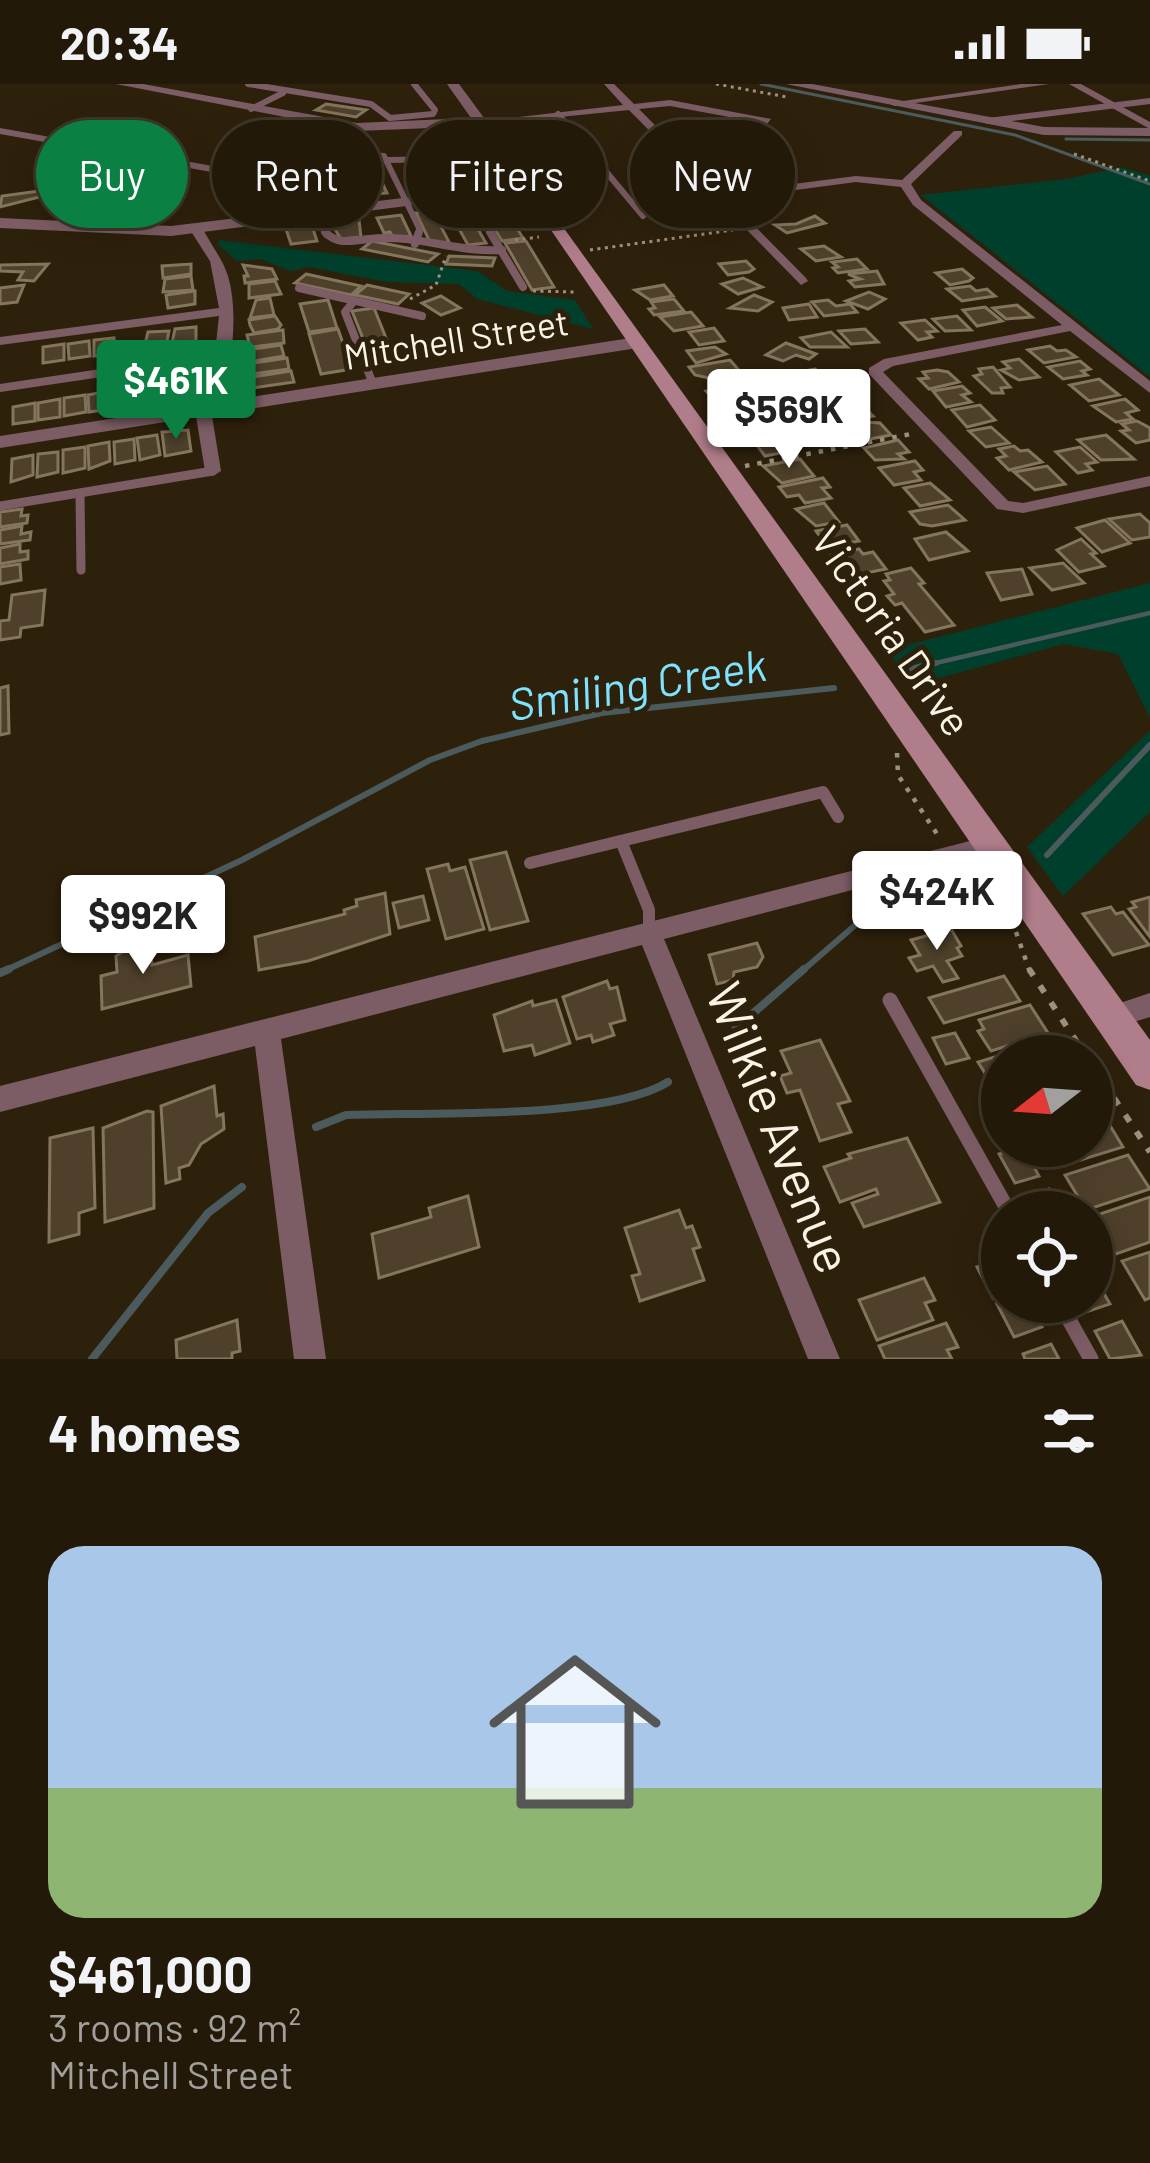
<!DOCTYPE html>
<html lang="en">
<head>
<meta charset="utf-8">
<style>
	:root { --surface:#221909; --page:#2a2212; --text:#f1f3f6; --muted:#a2a09c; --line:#3f382a; --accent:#0b8043 }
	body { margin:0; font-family:Barlow,sans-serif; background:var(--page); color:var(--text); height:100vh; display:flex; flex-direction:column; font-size:45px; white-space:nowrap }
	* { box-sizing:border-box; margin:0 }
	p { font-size:39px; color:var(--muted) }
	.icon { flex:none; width:66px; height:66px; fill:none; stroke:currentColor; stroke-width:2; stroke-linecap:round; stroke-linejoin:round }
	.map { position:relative; height:1275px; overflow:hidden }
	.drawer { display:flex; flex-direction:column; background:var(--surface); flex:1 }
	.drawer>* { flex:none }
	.guide { position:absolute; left:36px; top:36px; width:1080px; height:108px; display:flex; gap:24px }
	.needle { width:78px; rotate:253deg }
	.tools { position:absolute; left:981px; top:951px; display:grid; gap:24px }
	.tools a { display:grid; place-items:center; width:132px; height:132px; border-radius:50%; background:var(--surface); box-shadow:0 6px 30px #0003,0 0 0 3px var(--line); font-size:60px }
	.price { position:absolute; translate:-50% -102px; padding:0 27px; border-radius:12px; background:#fff; color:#222; font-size:39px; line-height:78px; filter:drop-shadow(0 3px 6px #0008) }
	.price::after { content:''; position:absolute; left:50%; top:72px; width:36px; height:27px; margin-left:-18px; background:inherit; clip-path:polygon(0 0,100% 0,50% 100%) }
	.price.active { background:var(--accent); color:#fff }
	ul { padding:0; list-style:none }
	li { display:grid; align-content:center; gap:24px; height:636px; padding:0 48px }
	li+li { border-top:3px solid var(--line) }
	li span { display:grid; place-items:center; height:372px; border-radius:36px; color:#555 }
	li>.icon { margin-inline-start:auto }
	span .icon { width:216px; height:216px; fill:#fffc; stroke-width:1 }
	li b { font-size:51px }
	h2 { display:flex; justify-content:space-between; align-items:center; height:144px; padding:0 48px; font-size:51px }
	.chip { padding:0 42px; border-radius:54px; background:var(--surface); box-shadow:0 6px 30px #0003,0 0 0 3px var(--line); font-size:42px; line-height:108px }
	.chip.active { background:var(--accent); color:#fff }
	.status { display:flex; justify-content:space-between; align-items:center; height:84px; padding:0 60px; background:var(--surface); direction:ltr }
	.status svg { height:33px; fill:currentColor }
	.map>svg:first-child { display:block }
	.green { fill:#003f2b }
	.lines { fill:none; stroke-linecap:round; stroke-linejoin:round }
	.stream-far3 { stroke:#4b5a5c; stroke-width:3 }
	.stream-far2 { stroke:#4b5a5c; stroke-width:4.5 }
	.stream-far1 { stroke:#4b5a5c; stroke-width:6 }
	.stream { stroke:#4b5a5c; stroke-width:8 }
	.building { fill:#4f402b; stroke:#84755d; stroke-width:3 }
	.path-far2 { stroke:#9b9180; stroke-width:3; stroke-dasharray:3 4.5; stroke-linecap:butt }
	.path-far1 { stroke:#9b9180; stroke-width:4.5; stroke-dasharray:4.5 8; stroke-linecap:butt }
	.path { stroke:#9b9180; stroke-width:6; stroke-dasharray:8 12; stroke-linecap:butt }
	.service-far4 { stroke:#7d5d65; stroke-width:6 }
	.service-far3 { stroke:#7d5d65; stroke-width:8 }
	.service-far2 { stroke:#7d5d65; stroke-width:9 }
	.service-far1 { stroke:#7d5d65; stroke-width:12 }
	.service { stroke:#7d5d65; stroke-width:15 }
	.minor { fill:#7d5d65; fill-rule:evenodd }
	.tertiary { fill:#7d5d65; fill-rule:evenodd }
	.secondary { fill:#b07d8a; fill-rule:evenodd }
	.labels { text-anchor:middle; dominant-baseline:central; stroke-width:10; stroke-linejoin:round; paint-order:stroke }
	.far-street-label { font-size:36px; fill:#fbf3e6; stroke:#2e210c }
	.street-label { font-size:42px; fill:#fbf3e6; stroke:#2e210c }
	.water-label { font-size:45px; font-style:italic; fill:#7ee3fe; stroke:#2e210c }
	.near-street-label { font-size:51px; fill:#fbf3e6; stroke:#2e210c }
</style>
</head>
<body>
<div class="status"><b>20:34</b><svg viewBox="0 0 49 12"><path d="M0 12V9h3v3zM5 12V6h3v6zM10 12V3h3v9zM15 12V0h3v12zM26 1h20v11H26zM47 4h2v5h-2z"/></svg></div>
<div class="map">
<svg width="1150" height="1275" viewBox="0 0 1150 1275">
	<rect width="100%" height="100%" fill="#2e210c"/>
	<g class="green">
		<path d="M1121 83 1150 92V293L921 111 1067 95Z"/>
		<path d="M218 156 477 187 507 207 575 216 593 245 477 215 459 200 387 198 309 183 290 187 261 175 237 177 219 162Z"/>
		<path d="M1150 499V634L1118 570 1064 560 913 601 887 566Z"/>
		<path d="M1150 647V728L1063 812 1027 763Z"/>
	</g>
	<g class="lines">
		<g class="stream-far3">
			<path d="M761 0 1015 51 1150 100"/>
			<path d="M1066 55 1150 56"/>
		</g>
		<path class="stream-far2" d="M923 582 1150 529"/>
		<g class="stream-far1">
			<path d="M906 586 936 579"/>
			<path d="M1047 771 1150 661"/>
			<path d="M2 888 242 776 430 676 482 657 602 629 834 604"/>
			<path d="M801 888 860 837 969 815"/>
		</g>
		<g class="stream">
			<path d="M0 889 9 885"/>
			<path d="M736 944 804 885"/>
			<path d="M316 1043 346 1031C424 1028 608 1036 668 998"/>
			<path d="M92 1275 208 1129 242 1103"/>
		</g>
	</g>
	<g class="building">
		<path d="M326 20 366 26 356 33 316 26Z"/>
		<path d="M471 73 486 97 467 99 452 76Z"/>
		<path d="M372 78 387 109 364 111 350 80Z"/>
		<path d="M426 78 430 81 440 102 419 105 406 81Z"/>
		<path d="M581 85 584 97 556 100 544 90Z"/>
		<path d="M322 95 330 115 307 118 301 97Z"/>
		<path d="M39 107 51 110 0 123 2 112Z"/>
		<path d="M501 119 523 154 502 157 480 121Z"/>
		<path d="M465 123 486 159 468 161 448 125Z"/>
		<path d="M439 126 443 134 437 135 449 158 431 160 416 129Z"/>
		<path d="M401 131 411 152 393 154 390 148 384 149 377 134Z"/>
		<path d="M815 132 825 139 787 149 775 141 796 140Z"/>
		<path d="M359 136 361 153 341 155 331 139Z"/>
		<path d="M312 142 317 157 291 160 286 145Z"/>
		<path d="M372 157 438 170 428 178 362 165Z"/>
		<path d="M526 157 554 203 532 206 505 159Z"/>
		<path d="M824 162 841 173 816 177 801 165Z"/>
		<path d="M449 172 495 174 492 182 446 180Z"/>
		<path d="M857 175 867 185 838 189 833 184 838 183 832 178Z"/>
		<path d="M746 177 754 185 749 188 728 191 719 180Z"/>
		<path d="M48 180 34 197 18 196 23 188 0 187V181Z"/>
		<path d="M191 180V190L163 194 162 182Z"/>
		<path d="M243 181 272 185 277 195 245 199 244 192H248Z"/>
		<path d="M962 185 973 194 969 197 950 201 936 189Z"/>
		<path d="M877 187 884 200 855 203 849 197 860 195 848 190Z"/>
		<path d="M306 190 361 202 351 211 295 199Z"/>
		<path d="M191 192 193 206 163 208 165 195Z"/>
		<path d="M743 194 762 203 738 210 722 200Z"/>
		<path d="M275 197 281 210 249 214V200Z"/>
		<path d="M24 201 17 218 0 220V204Z"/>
		<path d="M367 201 409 210 398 220 355 211Z"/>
		<path d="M664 201 673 212 650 216 635 206Z"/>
		<path d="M970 202 976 207 987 205 995 212 962 217 947 205Z"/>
		<path d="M195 207V220L168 224 166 211Z"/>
		<path d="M869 208 885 215 868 225 846 217Z"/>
		<path d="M754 211 772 218 758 227 730 224Z"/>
		<path d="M441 212 460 224 441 231 422 219Z"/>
		<path d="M270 214 274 231 250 234 256 216Z"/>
		<path d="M674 215 684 227 654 231 649 225 655 224 651 218Z"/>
		<path d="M328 216 337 244 309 248 300 220Z"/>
		<path d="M828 216 836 222 850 220 857 228 824 232 812 218Z"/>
		<path d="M809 220 817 233 789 236 783 224Z"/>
		<path d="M1017 221 1032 233 1006 235 993 224Z"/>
		<path d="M985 223 1002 237 977 242 963 226Z"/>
		<path d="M374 224 386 254 364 257 352 227Z"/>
		<path d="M691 228 703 242 674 247 660 233Z"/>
		<path d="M275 232 281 241 278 245 254 249 250 241 249 236Z"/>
		<path d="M957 232 971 246 945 247 933 235Z"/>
		<path d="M925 236 937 247 927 248 932 253 918 256 901 239Z"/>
		<path d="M196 243V257L172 259 175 245Z"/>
		<path d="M714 244 724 257 699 261 689 248Z"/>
		<path d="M338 245 352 285 321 290 309 250Z"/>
		<path d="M865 245 878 258 851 260 839 247Z"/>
		<path d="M283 246 284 259 253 263 249 259 247 251Z"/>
		<path d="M169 247 166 262 144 264 148 248Z"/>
		<path d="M831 248 847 263H810L801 254Z"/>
		<path d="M114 254 115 269 94 272V256Z"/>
		<path d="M387 256 397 279 374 282 365 259Z"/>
		<path d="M89 257 90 272 69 275 68 260Z"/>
		<path d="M786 259 816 270 809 275 796 271 783 277 766 271Z"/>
		<path d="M64 260V276L43 279V263Z"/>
		<path d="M281 261 284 272 249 278 248 266Z"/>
		<path d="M1050 262 1057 267 1066 266 1076 273 1044 279 1028 266Z"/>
		<path d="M715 263 726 270 696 279 687 267Z"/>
		<path d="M287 274 289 285 252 290 247 280Z"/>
		<path d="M1019 275 1039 293 1019 296 1001 286 1010 284 1003 278Z"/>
		<path d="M730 276 742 290 713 295 695 291 689 283Z"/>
		<path d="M1080 277 1090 285 1082 287 1087 291 1063 295 1048 283Z"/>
		<path d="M993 283 1010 303 1001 304 1003 309H992L974 292 982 290 979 285Z"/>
		<path d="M815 285 831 299 805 304 792 289Z"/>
		<path d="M937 286 948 288 959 298 929 305 919 295 928 294 923 288Z"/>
		<path d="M291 287 294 298 246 305V294Z"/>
		<path d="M743 293 755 308 713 315 706 307 714 305 715 298Z"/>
		<path d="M1099 295 1119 311 1089 317 1070 301Z"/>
		<path d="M185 296 188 313 164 317 162 300Z"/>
		<path d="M158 300 160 317 139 321 137 303Z"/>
		<path d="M838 300 857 314 827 320 813 305Z"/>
		<path d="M962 302 970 309 962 311 971 318 946 323 933 307Z"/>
		<path d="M134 304 136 321 114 324 113 307Z"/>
		<path d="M109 307 111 325 89 328 88 311Z"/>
		<path d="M85 311 86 328 64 332V314Z"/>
		<path d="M741 314 760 336 735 341 719 324 724 321 721 317Z"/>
		<path d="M60 315V333L38 336V319Z"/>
		<path d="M1125 315 1138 326 1126 329 1133 335 1116 338 1093 322Z"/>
		<path d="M859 318 873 332 849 337 836 322Z"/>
		<path d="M35 319V337L13 340V323Z"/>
		<path d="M980 321 995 336 967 343 952 326Z"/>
		<path d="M1137 337 1150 344V356L1136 359 1121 347 1129 346 1122 340Z"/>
		<path d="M864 338 880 339 891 351 859 357 844 341Z"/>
		<path d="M767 339 790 367 765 372 744 344Z"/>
		<path d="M991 343 1009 359 986 363 969 347Z"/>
		<path d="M188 346 191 367 165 372 162 348Z"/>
		<path d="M157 351 160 371 140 376 137 354Z"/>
		<path d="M1106 351 1134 375 1101 376 1078 356Z"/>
		<path d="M134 355 135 376 115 380 114 358Z"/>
		<path d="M898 356 909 368 898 370 904 375 875 376 864 364Z"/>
		<path d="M109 358 110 377 89 385 88 362Z"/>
		<path d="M1014 362 1020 367 1028 366 1042 378 1009 386 997 374 1006 372 999 365Z"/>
		<path d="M85 363V384L63 389V366Z"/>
		<path d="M1080 363 1097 378 1086 380 1092 386 1078 389 1056 368Z"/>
		<path d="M58 368V388L37 393 38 370Z"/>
		<path d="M33 371V391L11 398 12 375Z"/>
		<path d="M800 375 814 392 782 399 763 382Z"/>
		<path d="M915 377 923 386 914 388 921 396 894 401 879 384Z"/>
		<path d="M1047 382 1065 400 1035 406 1014 388Z"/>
		<path d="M823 394 830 403 822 404 831 414 805 419 799 411 787 413 779 403Z"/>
		<path d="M930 399 950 416 920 422 904 404Z"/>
		<path d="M824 419 839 438 816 442 796 425Z"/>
		<path d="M948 421 965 436 932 442 920 440 910 428Z"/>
		<path d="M22 425 21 432 28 431 27 439 0 443V428Z"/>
		<path d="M1140 430 1150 439V453L1132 456 1109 435Z"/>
		<path d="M1105 436 1130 459 1102 468 1077 444Z"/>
		<path d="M847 441 859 457 828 463 816 447Z"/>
		<path d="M22 442 21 450 31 448 30 456 0 460V446Z"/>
		<path d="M946 448 968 467 929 476 915 455Z"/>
		<path d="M1081 455 1096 469 1091 470 1104 482 1079 488 1057 466Z"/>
		<path d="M20 460V468L28 467V475L0 480V464Z"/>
		<path d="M859 465 863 470 873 468 886 485 855 491 848 482 840 484 831 471Z"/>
		<path d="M1063 479 1084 499 1052 506 1030 484Z"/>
		<path d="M20 480 21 496 0 500V483Z"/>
		<path d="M911 484 924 499 919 500 954 541 925 548 902 519 895 521 887 512 894 510 884 497 890 496 886 490Z"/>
		<path d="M1022 485 1032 510 1001 516 987 489Z"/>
		<path d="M45 506 42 541 21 544 20 553 0 556V537L9 536 12 511Z"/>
		<path d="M8 602 9 649 0 651V604Z"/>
		<path d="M506 768 528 837 490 846 470 776Z"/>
		<path d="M448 780 450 787 465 783 484 845 446 855 427 785Z"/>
		<path d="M385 809 390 850 308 877 259 886 255 853 345 830 344 826 357 822 356 816Z"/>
		<path d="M423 812 429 836 399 844 393 819Z"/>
		<path d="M1150 813V853L1129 825 1136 823 1132 818Z"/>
		<path d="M1111 823 1116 830 1123 828 1149 861 1113 871 1083 830Z"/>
		<path d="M951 845 961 862 957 864 962 872 947 877 958 894 943 898 933 882 917 887 909 874 920 871 911 856Z"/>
		<path d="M757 859 763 873 757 883 734 888 733 896 717 900 709 871Z"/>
		<path d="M133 861 150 863 152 881 188 871 191 902 102 925 101 892 117 888 116 872Z"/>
		<path d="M1004 892 1020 917 944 939 929 914Z"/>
		<path d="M607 897 610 905 617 903 625 936 610 940 614 951 593 958 591 951 577 955 563 913Z"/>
		<path d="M556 916 570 959 535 971 532 961 504 967 494 931 532 917 533 922Z"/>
		<path d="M1030 921 1048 949 991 967 978 947 984 945 979 936Z"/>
		<path d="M955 949 969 974 946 980 933 954Z"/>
		<path d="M1053 955 1064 972H1002V999L993 1002 978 978Z"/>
		<path d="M820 956 850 1017 838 1020 851 1048 820 1057 800 1006 787 1009 780 992 791 989 781 967Z"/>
		<path d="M214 1002 217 1032 223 1030 224 1045 201 1060 189 1081 179 1084 180 1095 166 1099 161 1022Z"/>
		<path d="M147 1027 153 1028 154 1124 105 1138 103 1044Z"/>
		<path d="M1103 1030 1123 1063 1061 1082 1049 1062H1092V1034Z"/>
		<path d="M93 1044 95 1124 79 1129V1150L49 1158 50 1054Z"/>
		<path d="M907 1054 940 1118 864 1143 852 1119 878 1110 876 1105 840 1118 824 1083 851 1074 848 1070Z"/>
		<path d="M1023 1063 1039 1092 1015 1099 999 1070Z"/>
		<path d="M1128 1071 1150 1105 1086 1126 1065 1091Z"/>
		<path d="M1049 1105 1061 1128H1033L1024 1112Z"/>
		<path d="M468 1112 479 1163 379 1194 372 1150 431 1133 429 1124Z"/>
		<path d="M1150 1113V1158L1116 1170 1094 1132Z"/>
		<path d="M679 1126 686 1144 692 1142 700 1163 693 1165 704 1196 640 1217 632 1192 640 1190 625 1144Z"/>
		<path d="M1150 1168V1214L1145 1216 1122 1177Z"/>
		<path d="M1002 1175V1211L993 1214 977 1183Z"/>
		<path d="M1092 1189 1110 1220 1083 1229 1077 1218H1092Z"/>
		<path d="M924 1194 935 1216 925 1219 933 1236 877 1256 859 1216Z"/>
		<path d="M1029 1218 1042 1243 1014 1253 997 1220Z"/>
		<path d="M237 1236 240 1267 232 1269V1275H177L176 1256Z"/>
		<path d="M1122 1237 1141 1271 1110 1275 1095 1247Z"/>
		<path d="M946 1239 958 1263 947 1266 952 1275H885L879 1262Z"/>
		<path d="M1051 1260 1059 1275H1025L1023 1270Z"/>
	</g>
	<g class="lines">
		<g class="path-far2">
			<path d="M716 0 787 13"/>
			<path d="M1074 70 1150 97"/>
			<path d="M278 88 286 81 314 76 307 63 337 59 339 51"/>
			<path d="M515 156 539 153"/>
			<path d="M590 166 733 146"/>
			<path d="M533 207 575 208"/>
			<path d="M410 215 436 201 446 172"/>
		</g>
		<g class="path-far1">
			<path d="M745 382 911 350"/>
			<path d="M897 669 898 691 939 753"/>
			<path d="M1016 848 1030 888"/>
		</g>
		<g class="path">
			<path d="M1029 885 1086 972"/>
			<path d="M1092 981 1150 1068"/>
		</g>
		<g class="service-far4">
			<path d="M248 0 371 20 390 34 433 30 435 26 414 0"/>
			<path d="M251 25 283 9"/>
			<path d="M558 30 643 132"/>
			<path d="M988 37 1150 17"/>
			<path d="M388 76 441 75 458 101"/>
			<path d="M349 114 336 82 359 70 384 72 420 146 418 151"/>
			<path d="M476 125 492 151"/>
			<path d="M322 139 326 151"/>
		</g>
		<g class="service-far3">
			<path d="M325 148C337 161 352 157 369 155 413 149 457 169 502 166"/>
			<path d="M490 148 523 203"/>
			<path d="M415 160 419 148"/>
			<path d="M299 204 422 232"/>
			<path d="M355 216 345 228 373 300"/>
			<path d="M0 304 222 271"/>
		</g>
		<g class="service-far2">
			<path d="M80 410 81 486"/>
			<path d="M0 422 213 387"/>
		</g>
		<g class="service-far1">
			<path d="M621 757 649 826V848"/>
			<path d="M530 779 823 708 838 733"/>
		</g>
		<g class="service">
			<path d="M890 916 1009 1128"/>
			<path d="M1059 1218 1091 1275"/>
		</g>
		<g class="minor">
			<path d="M604 0H614L634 20 670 16 771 35 767 40 670 22 639 25 722 109 856 92 902 96 954 47H962V51L911 100 921 116 1150 297V309L1070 247 893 282 883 288 1008 417 1023 419 1150 392V402L1023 429 997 425 869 290V284L884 275 1062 241 913 121 901 103 856 98 728 115 806 194 808 197 801 201 629 26 480 41 475 38 623 21Z"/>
			<path d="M1021 0H1049L894 22 889 19Z"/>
			<path d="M1069 0H1081L1150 38V45Z"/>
			<path d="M0 44 263 91 280 100 292 132 282 135 271 104 256 96 0 50Z"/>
			<path d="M193 141H201C209 159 222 173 228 192 240 234 229 281 225 324L217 329 211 326 221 387 213 392 205 387 195 326 203 321 209 324 219 232 0 261V253L219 224 210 177 192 149Z"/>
			<path d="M990 752 998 754 1002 761 998 768 664 855 840 1275H808L642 861 281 955 326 1275H294L255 962 0 1028V1002Z"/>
			<path d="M1150 909V933L1111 945 1102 941 1098 933 1102 925Z"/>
		</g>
		<g class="tertiary">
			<path d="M116 0H143L357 39 471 34 447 0H459L487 38 480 42 357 47Z"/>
			<path d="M786 0H812L1044 43 1150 44V52L1044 51Z"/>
			<path d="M526 99 531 100V106L171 152 0 144V134L171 142Z"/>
			<path d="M637 253 644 255V263L0 364V352Z"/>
		</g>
		<path class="secondary" d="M475 35H485L1150 956V1006L1136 1001Z"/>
	</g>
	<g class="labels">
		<g class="far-street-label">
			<text transform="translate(456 254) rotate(-9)">Mitchell Street</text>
		</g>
		<g class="street-label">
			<text transform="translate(893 546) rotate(55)">Victoria Drive</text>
		</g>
		<g class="water-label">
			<text transform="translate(637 599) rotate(-9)">Smiling Creek</text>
		</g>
		<g class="near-street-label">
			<text transform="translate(781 1043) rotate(68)">Wilkie Avenue</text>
		</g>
	</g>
</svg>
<div class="tools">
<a><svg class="needle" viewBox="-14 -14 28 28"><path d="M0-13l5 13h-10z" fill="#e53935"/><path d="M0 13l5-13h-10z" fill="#a2a09c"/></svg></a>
<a><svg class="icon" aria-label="locate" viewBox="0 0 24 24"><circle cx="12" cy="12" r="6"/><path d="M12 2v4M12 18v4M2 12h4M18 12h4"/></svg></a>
</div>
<b class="price active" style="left:176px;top:358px">$461K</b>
<b class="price" style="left:789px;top:387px">$569K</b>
<b class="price" style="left:937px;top:869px">$424K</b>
<b class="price" style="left:143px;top:893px">$992K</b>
<div class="guide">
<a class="chip active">Buy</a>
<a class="chip">Rent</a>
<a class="chip">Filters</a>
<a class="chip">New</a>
</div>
</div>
<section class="drawer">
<h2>4 homes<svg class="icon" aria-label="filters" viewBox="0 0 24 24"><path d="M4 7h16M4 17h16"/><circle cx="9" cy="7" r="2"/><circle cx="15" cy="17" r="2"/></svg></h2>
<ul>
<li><span style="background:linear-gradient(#a9c7e8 65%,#8fb573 0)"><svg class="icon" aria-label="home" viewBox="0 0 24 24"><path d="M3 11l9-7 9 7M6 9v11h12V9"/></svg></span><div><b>$461,000</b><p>3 rooms · 92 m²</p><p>Mitchell Street</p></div></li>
</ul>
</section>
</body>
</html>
